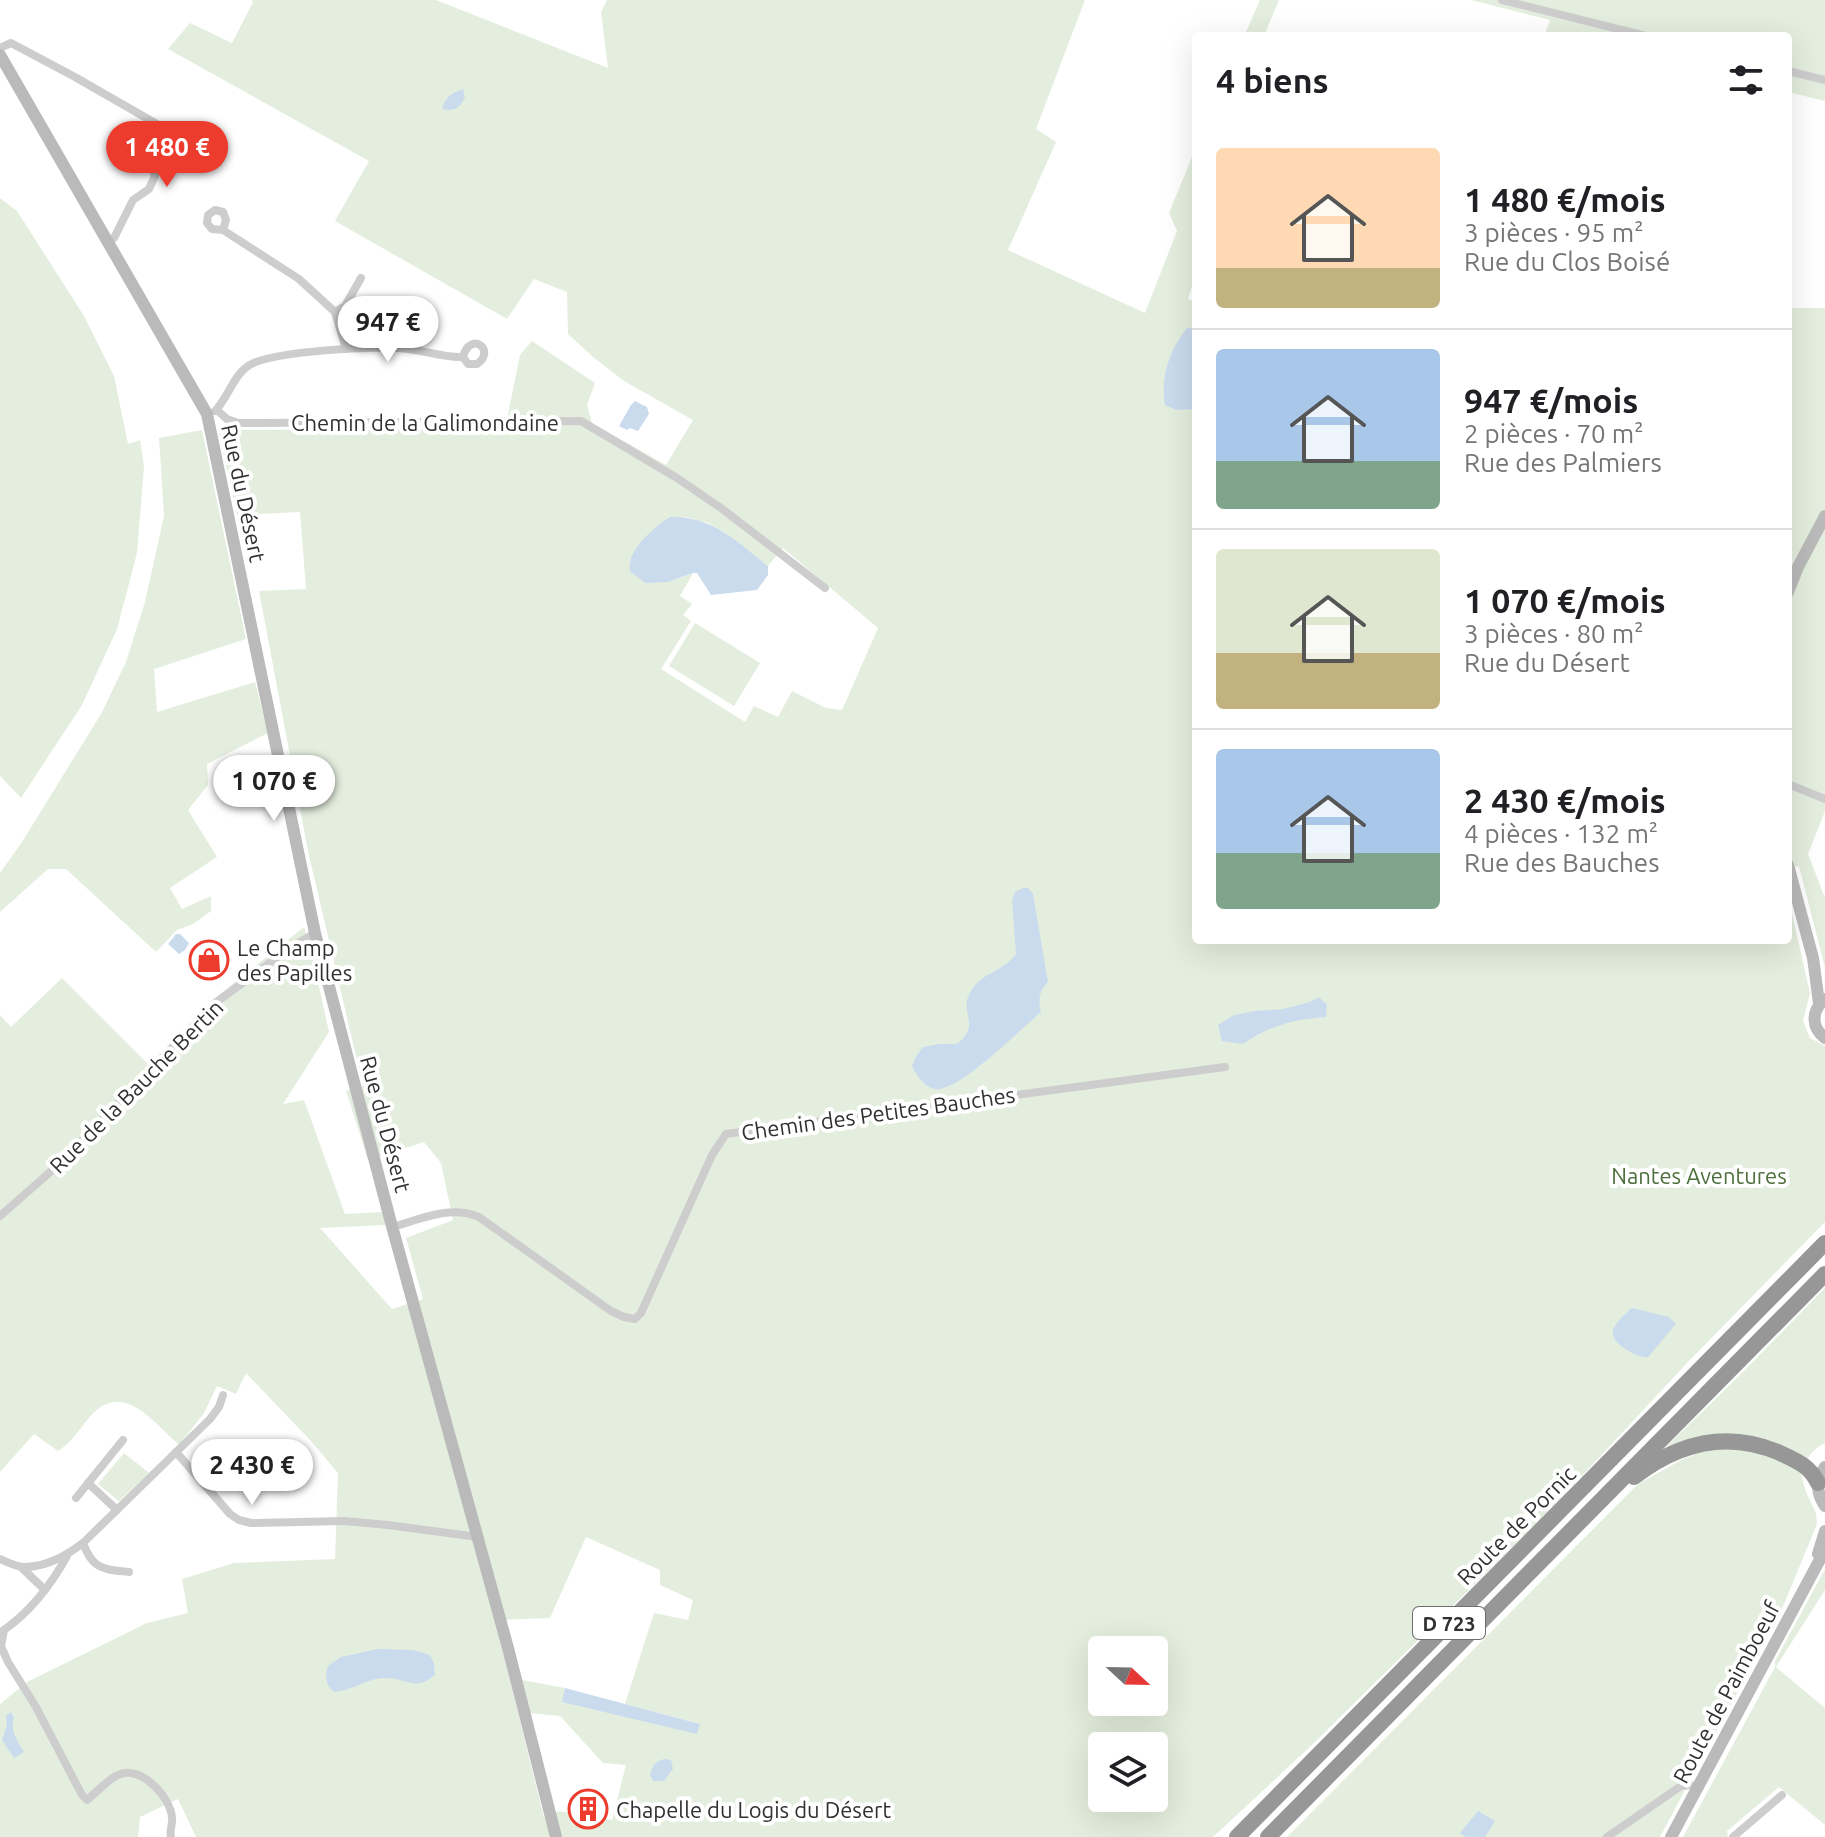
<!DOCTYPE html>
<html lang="fr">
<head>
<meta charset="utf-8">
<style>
	:root { --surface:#fff; --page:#f6f6f6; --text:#202124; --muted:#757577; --line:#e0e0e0; --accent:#ed3c2d }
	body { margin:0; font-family:Ubuntu,sans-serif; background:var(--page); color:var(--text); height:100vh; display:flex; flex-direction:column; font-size:30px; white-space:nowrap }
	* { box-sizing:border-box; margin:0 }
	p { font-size:26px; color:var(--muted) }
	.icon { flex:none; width:44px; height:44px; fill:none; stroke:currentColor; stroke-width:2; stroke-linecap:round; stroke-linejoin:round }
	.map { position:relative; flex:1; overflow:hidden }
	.panel { position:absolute; left:1192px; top:32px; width:600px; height:912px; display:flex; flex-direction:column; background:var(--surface); border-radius:8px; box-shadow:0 8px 32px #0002 }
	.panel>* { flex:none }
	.needle { width:52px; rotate:112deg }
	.fabs { position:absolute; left:1088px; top:1636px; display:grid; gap:16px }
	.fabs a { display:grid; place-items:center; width:80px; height:80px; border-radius:8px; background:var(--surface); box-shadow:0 8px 32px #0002; font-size:40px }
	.price { position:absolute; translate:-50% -68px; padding:0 18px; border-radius:28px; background:#fff; color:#222; font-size:26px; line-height:52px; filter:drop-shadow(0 2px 4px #0008) }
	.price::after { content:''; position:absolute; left:50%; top:48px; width:24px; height:18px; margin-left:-12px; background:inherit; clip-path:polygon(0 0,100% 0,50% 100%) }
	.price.current { background:var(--accent); color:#fff }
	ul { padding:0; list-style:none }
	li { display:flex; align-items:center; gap:24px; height:200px; padding:0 24px }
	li+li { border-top:2px solid var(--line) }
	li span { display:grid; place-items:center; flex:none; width:224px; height:160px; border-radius:8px; color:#555 }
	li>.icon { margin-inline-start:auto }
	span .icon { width:96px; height:96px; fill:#fffc; stroke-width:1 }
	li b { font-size:34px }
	h2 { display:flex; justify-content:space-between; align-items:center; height:96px; padding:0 24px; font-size:34px }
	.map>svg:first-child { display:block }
	.green { fill:#e4eede; fill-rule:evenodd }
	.water { fill:#cadbee }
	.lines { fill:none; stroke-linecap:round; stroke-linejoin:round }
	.street { stroke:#cdcdcd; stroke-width:8 }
	.secondary { stroke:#bababa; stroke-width:12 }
	.highway { stroke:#979797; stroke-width:16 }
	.labels { text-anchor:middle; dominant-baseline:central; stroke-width:8; stroke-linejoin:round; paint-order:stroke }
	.shield { fill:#fff; stroke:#6e6e6e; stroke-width:2 }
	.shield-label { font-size:20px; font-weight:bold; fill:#303030 }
	.street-label { font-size:22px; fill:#303030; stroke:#fff }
	.poi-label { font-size:22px; fill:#303030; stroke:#fff; text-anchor:start }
	.park-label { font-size:22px; fill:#4c6f3b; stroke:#fff }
</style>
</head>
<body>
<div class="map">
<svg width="1825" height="1837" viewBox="0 0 1825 1837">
	<rect width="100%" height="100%" fill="#fff"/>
	<g class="green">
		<path d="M251 0H436L608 68 601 12 607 0H1085L1036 129 1056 142 1008 250 1145 313 1177 231 1169 213 1196 147V274L1188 299 1196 302V940H1788V896L1810 993 1803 1021 1810 1038 1825 1046V1222L1688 1362 1552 1508 1313 1744 1213 1837H196L178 1799 140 1817 138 1837H0V1704L27 1682 147 1623 188 1613 182 1579 234 1563 335 1559 338 1473 310 1440 246 1373 236 1394 217 1386 204 1413 179 1445C151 1420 121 1378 88 1419 78 1431 71 1443 58 1451L34 1434 0 1472V1015L11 1027 62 978 150 1066 210 1002 304 927 310 946 329 1032 283 1104 304 1100 345 1214 382 1212 386 1225 320 1228 392 1309 423 1299 406 1238 453 1220 441 1163 424 1142 368 1160 346 1091 363 1086 308 851 259 591 306 589 300 512 237 515 218 430 505 429 520 355 532 341 595 383 587 405 592 423 666 465 693 420 624 381 593 357 568 334 567 292 534 279 507 319 335 221 369 161 168 49 190 23 232 43 253 2ZM685 517 708 523 724 532 768 566 783 548 878 628 842 710 826 708 792 691 778 717 754 706 745 722 661 669 691 621 683 615 692 604 680 596 693 573 668 582ZM586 1537 660 1570V1585L693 1600 688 1620 654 1613 625 1704 700 1724 563 1702 565 1688 522 1680 529 1713 560 1716 603 1763 626 1765 612 1820 559 1811 544 1818 495 1620 550 1618ZM1102 1650H1154V1702H1102ZM1102 1746H1154V1798H1102Z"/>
		<path d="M1260 0H1279L1264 36H1244Z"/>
		<path d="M1471 0H1825V101L1788 92V36H1544L1550 20Z"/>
		<path d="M0 198 17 211 84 316 114 376 128 444 140 440 144 466 137 553 117 629 82 705 21 798 0 776Z"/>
		<path d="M1788 308H1825V811L1808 854 1825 898V968L1799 866 1788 868Z"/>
		<path d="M202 430 246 639 154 669 157 712 255 682 268 733 207 764 208 785 188 810 217 857 170 888 182 909 211 896V911L193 924 177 930 156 952 66 869H48L0 912V873L22 842 101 714 126 662 145 602 164 516 159 438Z"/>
		<path d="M695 623 760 663 734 706 669 666Z"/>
		<path d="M1825 1288V1443C1813 1448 1806 1460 1800 1471L1806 1492 1816 1513 1817 1524 1782 1609 1660 1837H1287L1638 1484 1683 1459 1694 1455 1687 1440 1668 1448 1667 1446 1744 1371Z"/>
		<path d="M124 1453 149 1473 119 1501 98 1484Z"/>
		<path d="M1825 1569V1590L1776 1667 1825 1708V1825L1779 1787 1727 1831 1728 1837H1683L1775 1667V1661Z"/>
	</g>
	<g class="water">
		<path d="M463 89 465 97C460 108 454 112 442 109 445 97 452 93 463 89Z"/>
		<path d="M1187 328H1196V409L1176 410 1165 405C1160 377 1170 349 1187 328Z"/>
		<path d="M635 401 647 407 649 414 638 431 630 428 627 430 619 426 631 405Z"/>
		<path d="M670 517C713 516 736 541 768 566V575L757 590 711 595 697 573H693L668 582 645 583 630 571C626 551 654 527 670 517Z"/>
		<path d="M1023 888H1028L1033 894 1048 982C1039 991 1038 1000 1041 1012 1022 1028 956 1095 934 1089 923 1086 917 1075 912 1066L915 1058 923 1047 940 1044H957C983 1023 957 1013 971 991 981 973 1004 971 1016 954L1012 900 1015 892Z"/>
		<path d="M176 934H180L189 943 185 950 179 954 168 944Z"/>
		<path d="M1319 997 1327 1005 1326 1017C1295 1019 1268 1026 1243 1044L1222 1041 1218 1025 1234 1015 1255 1011 1283 1009 1310 1002Z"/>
		<path d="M1632 1308 1669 1317 1676 1324 1648 1357C1637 1358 1609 1343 1613 1330 1616 1322 1626 1313 1632 1308Z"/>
		<path d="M378 1649 413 1650 430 1655 434 1664 435 1675C415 1692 408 1678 385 1678 367 1678 351 1691 334 1692 325 1684 325 1676 328 1666L341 1657Z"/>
		<path d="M565 1688 700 1724 697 1734 562 1702Z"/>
		<path d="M11 1712 14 1717C10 1731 17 1740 24 1752L14 1758 2 1740 7 1725 6 1716Z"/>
		<path d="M665 1759 671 1760 673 1769 664 1781H653L650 1774C653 1765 655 1761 665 1759Z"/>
		<path d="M1478 1811 1495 1821 1485 1837H1466L1460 1833Z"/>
	</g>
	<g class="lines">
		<g class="street">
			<path d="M1502 0 1646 36"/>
			<path d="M0 48 11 43 75 77 176 135"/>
			<path d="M1788 71 1825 80"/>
			<path d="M223 230 226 220 223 212 215 210 208 215 207 223 212 229 223 230 299 279 335 312 346 349"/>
			<path d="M108 242 114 238 133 200 149 189 155 176 152 168 133 158 119 157"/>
			<path d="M335 312 345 306 361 278"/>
			<path d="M217 410 227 419 238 423 581 421 677 478 721 508 825 588"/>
			<path d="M215 411C228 398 233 376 248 366 268 351 381 345 408 349 426 351 444 358 463 357L468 364H477C497 350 470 330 463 357"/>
			<path d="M1788 784 1825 799"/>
			<path d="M0 1216 57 1166 214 1004 287 950 315 933"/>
			<path d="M393 1227C420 1219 450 1205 479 1217L611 1311 624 1317 635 1319 641 1313 712 1155 726 1134 1225 1067"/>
			<path d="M176 1452 230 1514 239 1520 251 1523 344 1521 388 1525 478 1537"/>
			<path d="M88 1483 117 1510"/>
			<path d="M76 1498 123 1440"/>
			<path d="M83 1543C93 1570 103 1569 129 1572"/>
			<path d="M0 1559C7 1562 16 1567 24 1567 46 1567 66 1556 83 1543L210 1419 219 1407 223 1395"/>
			<path d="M22 1568 45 1590"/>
			<path d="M4 1630 1 1646 8 1662 36 1707 82 1795 87 1800C97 1792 107 1780 118 1775 140 1764 171 1797 172 1818 173 1825 169 1829 171 1837"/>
			<path d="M4 1630C31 1611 51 1585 67 1556"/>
			<path d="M1607 1837 1681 1786 1691 1785 1697 1788"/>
			<path d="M1733 1837 1782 1795"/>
		</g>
		<g class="secondary">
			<path d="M0 55 207 414 315 933 390 1219 508 1648 556 1837"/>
			<path d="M1788 592 1798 567 1825 516"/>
			<path d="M1788 865 1813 958 1819 1003"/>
			<path d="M1825 999C1811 1011 1811 1027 1825 1038"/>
			<path d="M1825 1467C1816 1480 1816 1493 1825 1506"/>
			<path d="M1818 1554 1825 1531"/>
			<path d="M1671 1837 1825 1550"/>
		</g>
		<g class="highway">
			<path d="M1634 1477C1678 1443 1727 1430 1780 1453 1797 1461 1810 1466 1818 1483"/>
			<path d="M1237 1837 1825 1243"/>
			<path d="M1268 1837 1825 1274"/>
		</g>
	</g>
	<defs>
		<symbol id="shop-ring" viewBox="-11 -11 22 22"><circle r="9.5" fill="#fff" stroke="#ed3c2d" stroke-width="1.5"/><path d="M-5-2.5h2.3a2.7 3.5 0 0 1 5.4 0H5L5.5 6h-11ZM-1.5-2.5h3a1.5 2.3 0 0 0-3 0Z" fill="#ed3c2d"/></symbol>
		<symbol id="building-ring" viewBox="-11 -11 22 22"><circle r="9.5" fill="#fff" stroke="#ed3c2d" stroke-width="1.5"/><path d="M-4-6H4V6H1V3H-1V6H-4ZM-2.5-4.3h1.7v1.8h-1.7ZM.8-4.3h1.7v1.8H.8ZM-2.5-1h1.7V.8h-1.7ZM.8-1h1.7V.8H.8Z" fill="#ed3c2d"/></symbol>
	</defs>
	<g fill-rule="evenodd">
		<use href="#shop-ring" x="187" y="938" width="44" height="44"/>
		<use href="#building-ring" x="566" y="1787" width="44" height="44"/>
	</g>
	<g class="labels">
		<rect class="shield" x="1413" y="1607" width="72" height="32" rx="6"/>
		<g class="shield-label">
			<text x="1449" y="1623">D 723</text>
		</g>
		<g class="street-label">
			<text x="425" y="422">Chemin de la Galimondaine</text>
			<text transform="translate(244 493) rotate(78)">Rue du Désert</text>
			<text transform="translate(136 1086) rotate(-45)">Rue de la Bauche Bertin</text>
			<text transform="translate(878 1113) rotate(-8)">Chemin des Petites Bauches</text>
			<text transform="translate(386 1124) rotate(75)">Rue du Désert</text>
			<text transform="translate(1516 1525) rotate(-45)">Route de Pornic</text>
			<text transform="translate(1726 1692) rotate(-62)">Route de Paimboeuf</text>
		</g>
		<g class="poi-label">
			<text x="237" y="947">Le Champ<tspan x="237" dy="25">des Papilles</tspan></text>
			<text x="616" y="1809">Chapelle du Logis du Désert</text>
		</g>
		<g class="park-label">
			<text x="1699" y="1175">Nantes Aventures</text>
		</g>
	</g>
</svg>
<div class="fabs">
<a><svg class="needle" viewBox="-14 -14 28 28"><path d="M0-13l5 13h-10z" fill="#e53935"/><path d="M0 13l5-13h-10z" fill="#757577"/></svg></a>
<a><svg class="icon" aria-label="layers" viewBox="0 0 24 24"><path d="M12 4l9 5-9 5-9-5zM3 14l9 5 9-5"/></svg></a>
</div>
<b class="price current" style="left:167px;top:189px">1 480 €</b>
<b class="price" style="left:388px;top:364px">947 €</b>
<b class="price" style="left:274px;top:823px">1 070 €</b>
<b class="price" style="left:252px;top:1507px">2 430 €</b>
<section class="panel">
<h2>4 biens<svg class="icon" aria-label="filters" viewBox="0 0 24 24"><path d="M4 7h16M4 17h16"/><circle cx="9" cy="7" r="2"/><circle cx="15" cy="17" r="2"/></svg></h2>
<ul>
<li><span style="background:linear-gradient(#ffd9b3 75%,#c2b280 0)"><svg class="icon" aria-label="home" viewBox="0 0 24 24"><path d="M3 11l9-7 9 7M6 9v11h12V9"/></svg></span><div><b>1 480 €/mois</b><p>3 pièces · 95 m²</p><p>Rue du Clos Boisé</p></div></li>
<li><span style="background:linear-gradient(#a9c7e8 70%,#7fa58c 0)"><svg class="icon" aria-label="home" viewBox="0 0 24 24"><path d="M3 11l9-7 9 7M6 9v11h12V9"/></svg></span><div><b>947 €/mois</b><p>2 pièces · 70 m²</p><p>Rue des Palmiers</p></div></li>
<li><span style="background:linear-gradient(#dfe7d0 65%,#c2b280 0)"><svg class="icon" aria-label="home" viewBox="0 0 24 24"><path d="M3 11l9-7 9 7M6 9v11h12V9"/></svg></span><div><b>1 070 €/mois</b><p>3 pièces · 80 m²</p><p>Rue du Désert</p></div></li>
<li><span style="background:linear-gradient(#a9c7e8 65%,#7fa58c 0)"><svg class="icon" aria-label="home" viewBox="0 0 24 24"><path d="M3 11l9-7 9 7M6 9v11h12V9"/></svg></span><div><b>2 430 €/mois</b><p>4 pièces · 132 m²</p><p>Rue des Bauches</p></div></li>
</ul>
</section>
</div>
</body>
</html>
